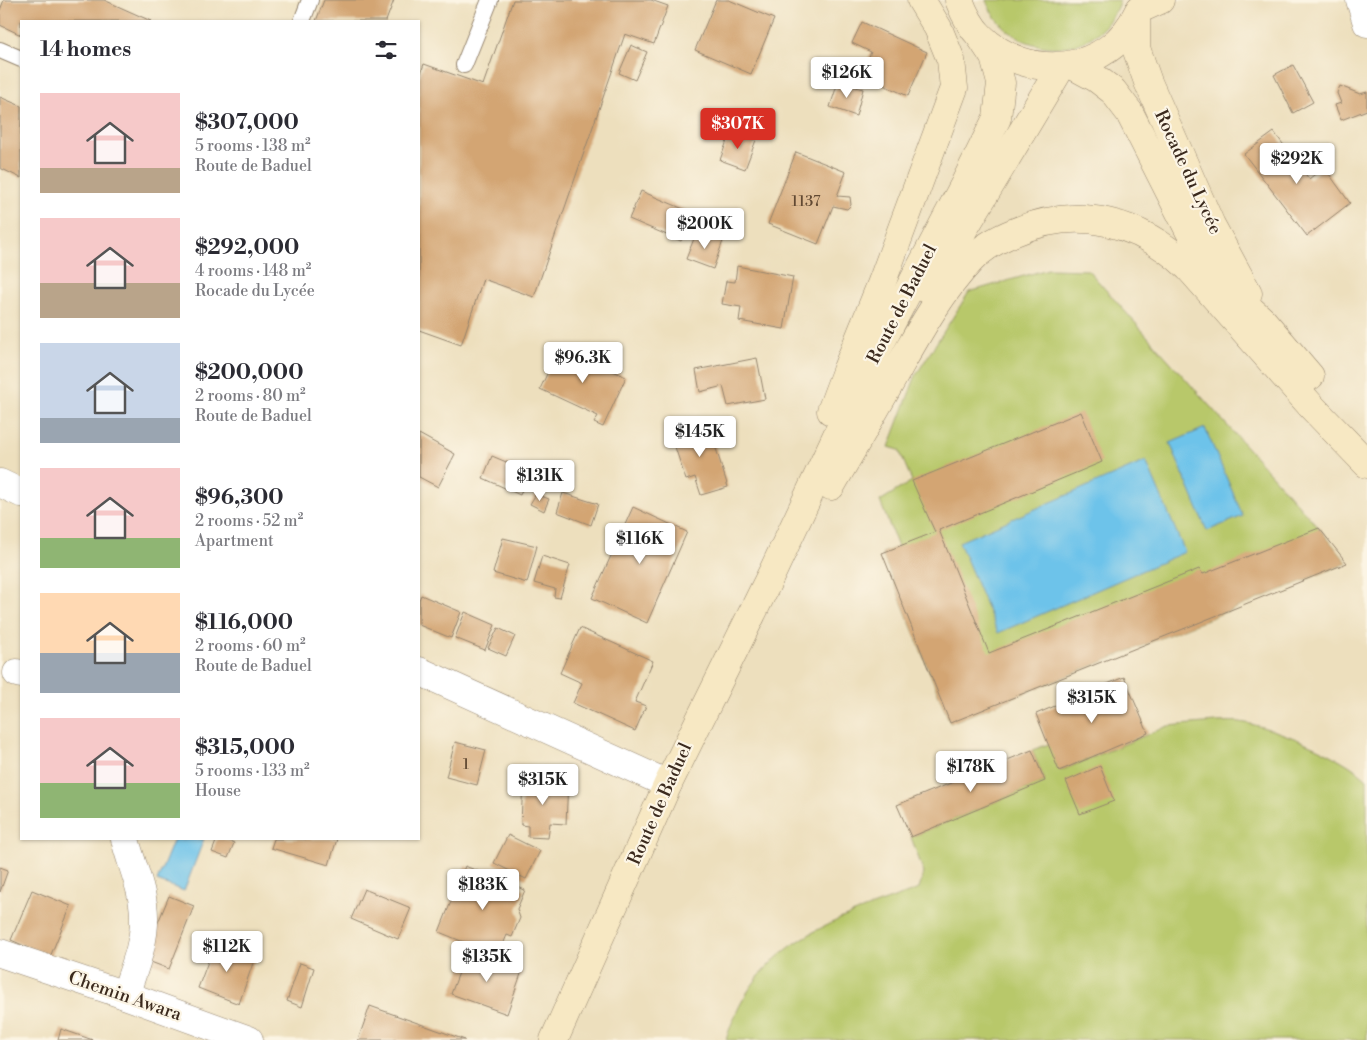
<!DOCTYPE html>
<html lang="en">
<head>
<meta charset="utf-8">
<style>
	:root { --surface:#fff; --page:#f2f2f3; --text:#2b2b33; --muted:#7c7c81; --accent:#d93025 }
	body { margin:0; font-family:"Libre Bodoni",serif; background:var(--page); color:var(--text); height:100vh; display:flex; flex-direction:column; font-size:19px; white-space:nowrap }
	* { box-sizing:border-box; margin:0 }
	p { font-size:16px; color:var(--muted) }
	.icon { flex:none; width:28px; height:28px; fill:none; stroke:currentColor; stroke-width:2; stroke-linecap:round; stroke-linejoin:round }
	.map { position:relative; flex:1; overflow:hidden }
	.side { position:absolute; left:20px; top:20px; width:400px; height:820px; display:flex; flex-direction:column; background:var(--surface); border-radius:0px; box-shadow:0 1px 4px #0004 }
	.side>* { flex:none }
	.price { position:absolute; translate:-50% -42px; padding:0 11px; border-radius:5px; background:#fff; color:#222; font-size:16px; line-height:32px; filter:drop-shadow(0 1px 2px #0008) }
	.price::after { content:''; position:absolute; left:50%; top:30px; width:15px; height:11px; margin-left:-8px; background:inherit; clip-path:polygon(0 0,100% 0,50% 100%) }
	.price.selected { background:var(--accent); color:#fff }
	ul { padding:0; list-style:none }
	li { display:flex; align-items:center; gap:15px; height:125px; padding:0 20px }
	li span { display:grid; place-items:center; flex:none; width:140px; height:100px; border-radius:0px; color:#555 }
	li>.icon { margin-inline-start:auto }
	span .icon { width:60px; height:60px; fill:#fffc; stroke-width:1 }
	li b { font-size:21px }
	h2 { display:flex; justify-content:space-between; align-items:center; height:60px; padding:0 20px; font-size:21px }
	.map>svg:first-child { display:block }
	.green { fill:#b8c86a; stroke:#7a7944 }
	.water { fill:#6dc3ea; stroke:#547684 }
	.building { fill:#d3a573 }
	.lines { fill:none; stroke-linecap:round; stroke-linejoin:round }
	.lane-casing { stroke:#94846e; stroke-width:18 }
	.street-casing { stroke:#94846e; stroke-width:29 }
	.secondary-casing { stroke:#94846e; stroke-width:29 }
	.lane { stroke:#fff; stroke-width:16 }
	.street { stroke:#fff; stroke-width:28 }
	.secondary { stroke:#f7e8c3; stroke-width:28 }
	.labels { text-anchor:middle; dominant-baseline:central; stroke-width:4.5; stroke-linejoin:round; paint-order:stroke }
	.number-label { font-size:15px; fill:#614933 }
	.street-label { font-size:18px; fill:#3b2a1e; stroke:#fcf5e5 }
</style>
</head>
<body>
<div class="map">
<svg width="1367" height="1040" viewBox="0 0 1367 1040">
	<rect width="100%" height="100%" fill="#fcf5e5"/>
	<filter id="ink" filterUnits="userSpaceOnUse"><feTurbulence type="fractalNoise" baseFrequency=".02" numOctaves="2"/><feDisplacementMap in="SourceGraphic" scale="10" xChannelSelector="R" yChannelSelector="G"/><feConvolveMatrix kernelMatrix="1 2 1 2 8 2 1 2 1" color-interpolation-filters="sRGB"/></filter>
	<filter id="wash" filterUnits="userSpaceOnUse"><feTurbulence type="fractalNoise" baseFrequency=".0096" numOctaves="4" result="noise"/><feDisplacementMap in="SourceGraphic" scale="20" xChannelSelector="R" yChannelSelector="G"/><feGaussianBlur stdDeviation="1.12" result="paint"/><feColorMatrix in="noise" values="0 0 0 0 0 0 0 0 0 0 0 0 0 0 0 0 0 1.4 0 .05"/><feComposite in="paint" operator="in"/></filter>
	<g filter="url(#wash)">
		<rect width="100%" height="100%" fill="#eddfbd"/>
		<g class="green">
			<path d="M986 0H1120C1116 11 1110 21 1102 29 1066 64 1002 46 986 0Z"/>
			<path d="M1048 269 1088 270 1319 528 1347 563 950 723 882 553 898 547 880 501 912 481 899 450 889 447 916 375 969 292Z"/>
			<path d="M1216 722C1224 722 1232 721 1240 722 1274 727 1342 755 1367 779V1040H726C756 941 832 921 919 889L924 873 911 837 1045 781 1032 750 1049 744 1060 771 1168 726Z"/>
		</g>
		<g class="water">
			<path d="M1205 428 1243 516 1207 531 1170 443Z"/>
			<path d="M1146 461 1185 552 998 633 959 542Z"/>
			<path d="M174 839H204L184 891 157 881Z"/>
		</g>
		<g id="blocks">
			<g class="building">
				<path d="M4 0H104L151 21H21V35L0 25V10Z"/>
				<path d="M324 0H394L386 21H316Z"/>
				<path d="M513 0H651L668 6 654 44 625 34 534 297 483 279 461 345 419 330V78L424 64 483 85Z"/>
				<path d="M716 0H729L774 19 751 74 695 50Z"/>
				<path d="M862 22 927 52 908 96 861 75 871 52 852 43Z"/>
				<path d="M631 45 647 52 635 80 619 73Z"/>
				<path d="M1293 65 1313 102 1293 113 1274 75Z"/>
				<path d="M838 82 863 89 856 116 830 107Z"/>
				<path d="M1340 86 1360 94 1367 92V110L1341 120 1335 105 1341 103 1337 93Z"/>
				<path d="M0 97 21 106V178L0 168Z"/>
				<path d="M731 130 756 140 745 169 720 160Z"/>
				<path d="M1274 132 1309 179 1324 167 1350 203 1307 236 1244 154Z"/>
				<path d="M796 152 846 172 837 196 850 197 851 205 847 209 833 206 818 244 768 224Z"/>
				<path d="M641 191 693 213 681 241 629 219Z"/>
				<path d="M697 231 723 241 713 269 686 259Z"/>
				<path d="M737 266 793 277 784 329 739 321 741 307 722 304 726 281 735 282Z"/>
				<path d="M560 346 626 377 603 427 594 423 598 416 540 389Z"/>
				<path d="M757 358 765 399 728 406 723 386 700 392 696 370Z"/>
				<path d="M1081 412 1102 462 939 530 989 653 1199 569 1203 574 1319 528 1347 563 950 723 882 553 935 532 912 481Z"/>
				<path d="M708 423 728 487 701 495 695 477 686 480 671 435Z"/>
				<path d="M419 434 455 454 438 487 419 477Z"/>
				<path d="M492 456 530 472 520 495 483 478Z"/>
				<path d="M563 493 598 504 591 525 557 512Z"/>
				<path d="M536 494 549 499 544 511 530 504Z"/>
				<path d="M633 507 687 532 647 623 592 598Z"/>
				<path d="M503 538 537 546 527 583 493 573Z"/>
				<path d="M542 556 570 565 560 598 554 597 555 589 534 583Z"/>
				<path d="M421 595 461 612 451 638 419 625V600Z"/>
				<path d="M465 612 495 625 485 650 455 638Z"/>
				<path d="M498 628 515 636 506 656 488 648Z"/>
				<path d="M580 628 653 661 635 702 646 706 635 731 573 703 582 683 560 673Z"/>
				<path d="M1124 677 1148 733 1059 771 1036 714Z"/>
				<path d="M455 742 486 750 477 785 446 777Z"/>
				<path d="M1032 750 1045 781 911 837 897 805Z"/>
				<path d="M1100 766 1114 801 1080 814 1066 781Z"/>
				<path d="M523 779 568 781 566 824 550 823 548 838 528 837V826L521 825Z"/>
				<path d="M508 835 540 851 526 879 494 863Z"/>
				<path d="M217 839H224L234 843 228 858 212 852Z"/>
				<path d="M274 839H337L329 865 271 848Z"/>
				<path d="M465 866 525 890 517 909 520 918 512 937 507 935 498 956 439 932Z"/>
				<path d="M0 867 8 870 0 892Z"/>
				<path d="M364 889 411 908 398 939 351 919Z"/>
				<path d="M32 890 71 906 50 957 11 940Z"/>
				<path d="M169 896 194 906 169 969 143 959Z"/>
				<path d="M215 943 255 957 239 1004 198 988Z"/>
				<path d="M467 951 522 971 507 1014 451 994Z"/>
				<path d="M300 963 314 968 302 1007 287 1001Z"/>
				<path d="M370 1006 465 1040H358Z"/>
				<path d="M61 1029 93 1040H58Z"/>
			</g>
		</g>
	</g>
	<g filter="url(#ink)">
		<use href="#blocks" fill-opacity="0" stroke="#94846e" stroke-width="1"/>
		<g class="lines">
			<defs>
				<g id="lane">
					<path d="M302 21 310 0"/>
					<path d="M0 50 21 59"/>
					<path d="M464 65 490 0"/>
				</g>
				<g id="street">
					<path d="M1360 0 1367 23"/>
					<path d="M0 483 21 493"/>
					<path d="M419 671 668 784"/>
					<path d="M17 673 21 674"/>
					<path d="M125 839C131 864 144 891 144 917 145 943 133 971 125 995"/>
					<path d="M0 953 125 995 249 1040"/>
				</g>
				<g id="secondary">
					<path d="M959 0C964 13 970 26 980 36 1027 83 1110 75 1138 12"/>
					<path d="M1140 9 1160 0"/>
					<path d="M1136 17V48L1148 82 1211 225 1248 293"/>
					<path d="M1072 65 1096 78 1113 91 1129 112 1199 250 1226 287 1263 321 1310 376"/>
					<path d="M929 291 965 227 1061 67"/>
					<path d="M831 411 846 371 882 282 954 88 951 60 938 28 921 0"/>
					<path d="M831 486C854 446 877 407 899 367 920 330 941 292 971 260 982 248 1000 238 1015 232 1079 205 1140 221 1189 268L1312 407 1367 464"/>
					<path d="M554 1040 668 784 773 571 877 350 964 185 997 118 1001 83 994 57 980 36"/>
				</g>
			</defs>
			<use href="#lane" class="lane-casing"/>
			<use href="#street" class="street-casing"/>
			<use href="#secondary" class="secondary-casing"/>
			<use href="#lane" class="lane"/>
			<use href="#street" class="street"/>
			<use href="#secondary" class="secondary"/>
		</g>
	</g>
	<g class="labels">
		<g class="number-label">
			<text x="806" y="201">1137</text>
			<text x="466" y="764">1</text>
		</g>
		<g class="street-label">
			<text transform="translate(1188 172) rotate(65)">Rocade du Lycée</text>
			<text transform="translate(902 304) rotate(-63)">Route de Baduel</text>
			<text transform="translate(660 804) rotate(-66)">Route de Baduel</text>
			<text transform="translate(125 996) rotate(19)">Chemin Awara</text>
		</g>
	</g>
</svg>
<b class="price" style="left:847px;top:99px">$126K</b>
<b class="price selected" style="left:738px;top:150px">$307K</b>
<b class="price" style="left:1297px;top:185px">$292K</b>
<b class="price" style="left:705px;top:250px">$200K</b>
<b class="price" style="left:583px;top:384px">$96.3K</b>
<b class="price" style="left:700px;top:458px">$145K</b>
<b class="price" style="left:540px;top:502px">$131K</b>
<b class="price" style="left:640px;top:565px">$116K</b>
<b class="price" style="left:1092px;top:724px">$315K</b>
<b class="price" style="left:971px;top:793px">$178K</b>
<b class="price" style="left:543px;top:806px">$315K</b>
<b class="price" style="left:483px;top:911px">$183K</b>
<b class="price" style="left:227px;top:973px">$112K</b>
<b class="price" style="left:487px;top:983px">$135K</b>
<section class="side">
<h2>14 homes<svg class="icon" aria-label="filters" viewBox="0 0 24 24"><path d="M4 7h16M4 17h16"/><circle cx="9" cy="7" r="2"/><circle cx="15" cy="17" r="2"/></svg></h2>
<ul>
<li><span style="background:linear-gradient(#f6c9c9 75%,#b9a48a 0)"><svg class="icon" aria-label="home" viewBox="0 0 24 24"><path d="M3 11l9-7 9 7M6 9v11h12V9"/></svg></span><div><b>$307,000</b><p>5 rooms · 138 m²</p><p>Route de Baduel</p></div></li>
<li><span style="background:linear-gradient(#f6c9c9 65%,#b9a48a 0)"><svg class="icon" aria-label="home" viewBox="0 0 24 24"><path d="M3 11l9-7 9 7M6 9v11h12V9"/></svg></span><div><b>$292,000</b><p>4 rooms · 148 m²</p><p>Rocade du Lycée</p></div></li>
<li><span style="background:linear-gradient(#c9d6e8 75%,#9aa5b1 0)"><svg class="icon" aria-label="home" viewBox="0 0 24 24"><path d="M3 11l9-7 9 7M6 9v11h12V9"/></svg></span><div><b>$200,000</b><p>2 rooms · 80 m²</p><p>Route de Baduel</p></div></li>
<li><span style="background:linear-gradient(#f6c9c9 70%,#8fb573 0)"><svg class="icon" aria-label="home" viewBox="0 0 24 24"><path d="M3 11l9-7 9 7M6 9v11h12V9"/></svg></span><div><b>$96,300</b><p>2 rooms · 52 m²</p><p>Apartment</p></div></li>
<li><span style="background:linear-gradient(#ffd9b3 60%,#9aa5b1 0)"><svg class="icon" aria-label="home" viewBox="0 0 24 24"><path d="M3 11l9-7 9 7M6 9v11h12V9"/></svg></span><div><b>$116,000</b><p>2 rooms · 60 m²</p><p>Route de Baduel</p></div></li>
<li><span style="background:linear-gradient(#f6c9c9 65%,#8fb573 0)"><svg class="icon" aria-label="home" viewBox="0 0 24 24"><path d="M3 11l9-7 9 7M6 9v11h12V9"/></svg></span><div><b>$315,000</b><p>5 rooms · 133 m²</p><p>House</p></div></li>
</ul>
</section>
</div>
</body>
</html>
